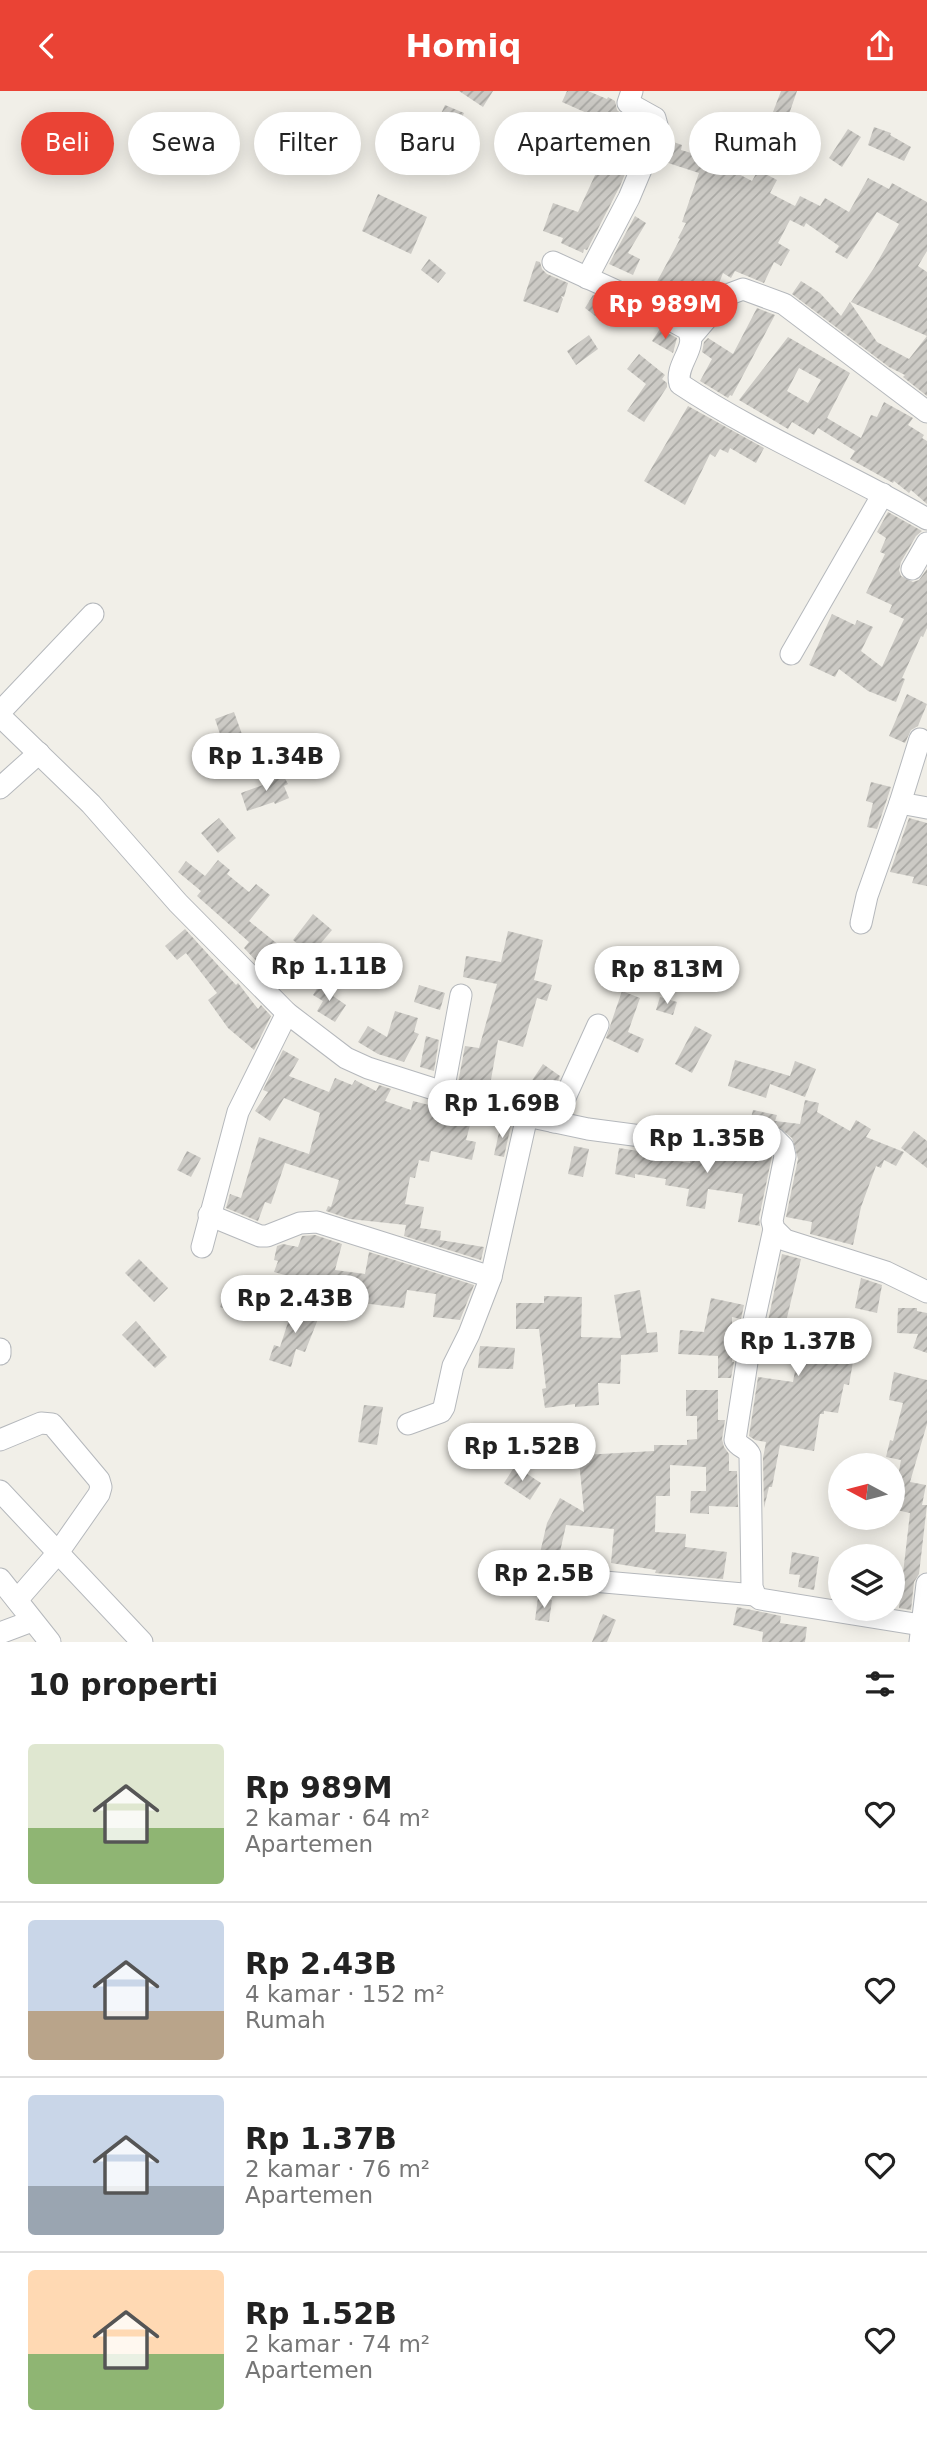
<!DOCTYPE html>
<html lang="id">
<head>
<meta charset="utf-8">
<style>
	:root { --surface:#fff; --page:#f6f6f6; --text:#222; --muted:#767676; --line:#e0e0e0; --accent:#ea4335 }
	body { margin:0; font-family:"DejaVu Sans",sans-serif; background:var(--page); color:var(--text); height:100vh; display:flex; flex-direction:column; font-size:26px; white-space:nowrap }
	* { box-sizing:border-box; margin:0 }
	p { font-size:23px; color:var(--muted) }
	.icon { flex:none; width:38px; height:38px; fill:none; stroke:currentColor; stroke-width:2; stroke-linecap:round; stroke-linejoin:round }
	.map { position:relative; height:1551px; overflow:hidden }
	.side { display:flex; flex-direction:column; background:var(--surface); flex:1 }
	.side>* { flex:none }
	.top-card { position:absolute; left:21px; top:21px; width:886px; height:63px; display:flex; gap:14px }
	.needle { width:46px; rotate:277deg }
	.tools { position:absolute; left:828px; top:1362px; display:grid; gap:14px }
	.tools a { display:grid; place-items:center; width:77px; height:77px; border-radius:50%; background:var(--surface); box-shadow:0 4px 18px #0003; font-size:35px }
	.price { position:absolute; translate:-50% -60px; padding:0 16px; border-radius:24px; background:#fff; color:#222; font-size:23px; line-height:46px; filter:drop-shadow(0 2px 4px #0008) }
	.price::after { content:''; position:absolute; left:50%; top:42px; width:21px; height:16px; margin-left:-10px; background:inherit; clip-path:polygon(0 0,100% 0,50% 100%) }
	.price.active { background:var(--accent); color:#fff }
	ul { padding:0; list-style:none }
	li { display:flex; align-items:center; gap:21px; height:175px; padding:0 28px }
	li+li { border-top:2px solid var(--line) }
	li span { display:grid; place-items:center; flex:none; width:196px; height:140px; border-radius:7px; color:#555 }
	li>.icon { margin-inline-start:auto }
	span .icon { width:84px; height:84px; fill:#fffc; stroke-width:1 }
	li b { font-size:30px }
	h2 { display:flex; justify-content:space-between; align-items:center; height:84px; padding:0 28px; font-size:30px }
	.tag { padding:0 24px; border-radius:32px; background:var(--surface); box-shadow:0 4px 18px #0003; font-size:24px; line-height:63px }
	.tag.active { background:var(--accent); color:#fff }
	header { display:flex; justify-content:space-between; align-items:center; height:91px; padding:0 28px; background:var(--accent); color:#fff; font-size:32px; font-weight:700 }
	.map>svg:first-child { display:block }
	.building { fill:url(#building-hatch); fill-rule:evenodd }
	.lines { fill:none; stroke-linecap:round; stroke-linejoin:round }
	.minor-casing { stroke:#b5b8bc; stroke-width:23 }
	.minor { stroke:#fff; stroke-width:21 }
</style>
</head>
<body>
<header><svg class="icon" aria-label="back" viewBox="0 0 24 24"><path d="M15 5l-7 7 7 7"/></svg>Homiq<svg class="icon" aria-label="share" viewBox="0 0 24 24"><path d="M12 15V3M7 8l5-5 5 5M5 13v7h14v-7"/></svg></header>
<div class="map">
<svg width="927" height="1551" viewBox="0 0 927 1551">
	<defs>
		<pattern id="building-hatch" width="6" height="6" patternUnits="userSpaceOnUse" patternTransform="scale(1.75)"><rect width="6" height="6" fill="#cccac5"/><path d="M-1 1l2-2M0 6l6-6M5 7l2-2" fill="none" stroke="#a9a8a4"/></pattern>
	</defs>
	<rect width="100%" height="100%" fill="#f1efe8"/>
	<g class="building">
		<path d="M459 0H493L483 16Z"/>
		<path d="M567 0H588L607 8 608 6 615 10 617 19 621 23 641 34 627 69 630 71 620 95 587 159 584 158 583 162 561 152 563 147 543 140 553 112 578 121 596 82 575 71 598 27 562 11Z"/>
		<path d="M781 0H797L788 26 773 21Z"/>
		<path d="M445 14 464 22 458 36 439 27Z"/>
		<path d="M874 36 891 42 890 44 911 56 904 70 868 54Z"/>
		<path d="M848 38 861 46 842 76 829 67Z"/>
		<path d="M668 49 682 54 681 59 718 70 719 66 732 70 729 78 752 90 758 79 777 89 770 102 795 115 800 105 820 115 825 107 849 121 868 87 889 98 892 92 927 111V160L918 175 927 181V305L903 286 905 284 889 276 792 203 801 190 820 202 841 225 850 211 877 251 909 268 927 245 851 211 874 177 899 133 877 121 847 168 835 161 839 155 806 132 804 136 790 129 778 152 790 159 781 175 774 171 764 192 735 180 731 187 723 182 718 195 699 217 671 201 669 205 654 196 680 148 678 147 686 132 682 131 699 82 659 69Z"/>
		<path d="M378 103 427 126 411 163 362 140Z"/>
		<path d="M635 125 646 132 628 162 640 168 633 184 609 173Z"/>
		<path d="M429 168 446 182 438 192 421 179Z"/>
		<path d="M536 170 540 171 542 178 547 183 568 192 564 206 561 205 563 208 558 222 523 210Z"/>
		<path d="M593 204 609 214 607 216 611 219 603 231 585 217Z"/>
		<path d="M757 217 775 224 732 305 730 304 728 307 700 290 712 268 702 261 704 251 708 247 733 263Z"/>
		<path d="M660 238 677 247 673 262 652 250Z"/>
		<path d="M589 244 598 258 576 274 567 260Z"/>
		<path d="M788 246 850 282 827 327 861 347 871 324 877 326 884 311 913 327 908 334 924 344 922 347 927 350V413L911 399 909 402 894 390 893 392 850 368 855 360 818 337 814 344 792 331 788 338 739 309ZM799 277 821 289 808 312 787 300Z"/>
		<path d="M639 263 665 284 662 288 667 292V296L644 331 627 320 646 293 627 278Z"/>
		<path d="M688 315 764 357 756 372 730 357 728 362 720 358 715 366 710 363 685 414 644 390Z"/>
		<path d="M888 421 922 440 916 445 901 471 899 479 901 485 913 491 919 489 927 478V537L923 546 921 545 902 587 905 588 896 611 868 600 839 578 835 586 809 574 832 523 855 534 857 529 873 536 861 560 882 576 904 528 889 521 892 514 866 502 885 463 880 461 886 447 877 441Z"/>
		<path d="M907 603 927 613 918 635 911 639 905 652 889 645Z"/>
		<path d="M234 621 243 646 223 652 215 628Z"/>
		<path d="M282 682 288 693 284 695 289 707 275 713 274 711 247 720 241 702 266 693 264 690Z"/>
		<path d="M871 691 891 696 877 738 867 736 873 712 866 710Z"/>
		<path d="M219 727 236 747 218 762 201 742Z"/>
		<path d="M909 727 927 732V795L912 792 914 786 890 781Z"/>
		<path d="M218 769 230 779 227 783 249 801 256 793 270 804 249 830 280 855 259 873 244 857 249 851 197 805 201 800 178 781 186 770 205 785Z"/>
		<path d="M313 823 332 839 311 864 293 849Z"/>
		<path d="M185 838 236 894 238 892 258 918 261 914 271 925 254 959 228 937 208 909 217 902 186 862 177 869 165 855Z"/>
		<path d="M508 840 543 849 534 889 552 894 547 910 537 907 523 956 498 949 489 1000 458 992 465 955 479 957 497 893 463 886 466 865 501 871Z"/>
		<path d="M320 893 335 902 333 905 346 914 335 931 317 920 323 910 313 904Z"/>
		<path d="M419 894 445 902 440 919 414 911Z"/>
		<path d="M622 900 640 907 628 941 644 948 638 962 606 947Z"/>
		<path d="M660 906 677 911 673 924 656 919Z"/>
		<path d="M395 920 418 927 414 941 419 943 404 971 378 963 358 951 368 935 387 946Z"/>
		<path d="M695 935 712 944 692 982 675 973Z"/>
		<path d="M426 945 439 949 434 980 420 976Z"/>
		<path d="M283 959 299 968 289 985 329 1001 335 987 352 994 355 989 376 1000 379 994 391 998 385 1010 411 1019 413 1010 429 1014 430 1011 447 1016 444 1028 470 1034 466 1049 476 1051 472 1069 431 1060 429 1071 419 1069 415 1087 410 1086 405 1113 424 1116 420 1137 441 1140 440 1149 484 1156 481 1169 404 1145 406 1134 350 1128 326 1120 328 1115 331 1116 339 1089 285 1072 271 1113 265 1111 258 1130 226 1117 230 1103 241 1107 259 1046 309 1063 320 1022 284 1007 270 1030 255 1020 268 1001 263 999Z"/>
		<path d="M735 969 790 985 795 970 816 978 805 1006 770 993 766 1007 728 995Z"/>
		<path d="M543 973 560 985 547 1016 539 1014 523 1003Z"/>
		<path d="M805 1009 819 1012 817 1021 850 1040 856 1029 871 1038 866 1046 904 1061 896 1075 884 1069 881 1077 876 1075 861 1116 853 1154 810 1143 812 1131 786 1126 798 1068 792 1047 776 1034 735 1032 736 1025 751 1027 753 1019 777 1024 775 1030 800 1033Z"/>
		<path d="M501 1032 511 1034 504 1066 494 1064Z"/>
		<path d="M914 1040 927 1050V1077L901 1057Z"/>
		<path d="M574 1055 589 1058 583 1086 568 1083Z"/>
		<path d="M619 1057 664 1064V1068L690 1072 692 1058 730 1063 731 1058 768 1060 772 1065 759 1127 760 1135 738 1131 743 1103 708 1098 705 1118 686 1115 689 1098 665 1094 666 1088 635 1083V1087L615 1083Z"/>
		<path d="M187 1060 201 1067 191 1086 177 1079Z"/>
		<path d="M315 1144 342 1153 335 1179 365 1183 369 1161 474 1194 460 1229 433 1226 436 1203 407 1199 404 1217 378 1214 356 1211 358 1197 331 1193 329 1201 312 1196 313 1192 274 1181 278 1170 274 1169 277 1155 283 1153 298 1156 302 1145Z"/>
		<path d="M782 1163 801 1168 785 1235 819 1245 821 1234 858 1241 849 1294 844 1293 838 1322 824 1320V1323H820L814 1360 780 1354 772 1396H769L764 1417 763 1367 766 1351 755 1349 749 1345 758 1286 793 1291 797 1269 774 1261 775 1258 763 1254Z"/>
		<path d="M139 1168 168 1197 154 1211 125 1182Z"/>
		<path d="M861 1187 882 1194 877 1222 855 1217Z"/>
		<path d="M229 1191 252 1199 243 1223 220 1216Z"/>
		<path d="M640 1199 647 1242 657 1241 658 1261 621 1264 620 1293 598 1292 599 1314 575 1316V1313L545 1317 542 1298 546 1297 539 1238H516V1212H544V1205L582 1206 581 1246 621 1247 614 1204Z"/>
		<path d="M711 1207 744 1214 741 1228 732 1226V1271H734L731 1287H718V1265L678 1263 680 1239 704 1241Z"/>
		<path d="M294 1213 320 1223 305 1261 296 1258 291 1276 269 1269 274 1254 280 1256Z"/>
		<path d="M898 1217H917V1220L927 1222V1262L913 1257 918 1243 897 1242Z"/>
		<path d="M136 1230 167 1266 155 1277 122 1244Z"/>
		<path d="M480 1255 515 1257 513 1278 478 1277Z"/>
		<path d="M894 1281 927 1289V1333L910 1391 926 1394 922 1414H927L919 1483 914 1491 911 1519 899 1517 910 1422 892 1418 901 1369 886 1366 890 1349 893 1350 903 1312 889 1309Z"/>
		<path d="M686 1299H718V1329H725L722 1348 724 1356 729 1363V1380H737L738 1416 709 1415V1423L690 1422 691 1400H706V1376L670 1374V1405H656L655 1441 686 1443 685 1456 727 1461 723 1488 655 1482 656 1479 611 1472 614 1438 566 1434 557 1474 549 1478 537 1475 547 1432 560 1407 584 1421 579 1370 583 1364 654 1360V1354H687V1349L697 1348V1325H686Z"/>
		<path d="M364 1314 383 1316 377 1354 358 1351Z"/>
		<path d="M515 1375 541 1392 530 1409 504 1392Z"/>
		<path d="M792 1461 819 1466 814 1499 798 1496 800 1484 789 1483Z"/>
		<path d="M538 1507 552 1509 549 1531 535 1529Z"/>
		<path d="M737 1516 781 1525 780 1532 807 1536 805 1551H762L763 1541 733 1534Z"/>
		<path d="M603 1523 616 1529 607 1551H592Z"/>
	</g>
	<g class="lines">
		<defs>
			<g id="minor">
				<path d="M553 171 623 203 687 238C700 256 674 273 680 293 758 345 846 381 927 428"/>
				<path d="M587 187 629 107 658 38 655 27 628 12 632 0"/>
				<path d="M691 246 727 204 743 198 784 213 927 321"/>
				<path d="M912 478 927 452"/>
				<path d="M791 563 883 403"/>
				<path d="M0 621 93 523"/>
				<path d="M0 625 91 713 178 812 287 922 346 967 368 977 443 1001 527 1025 588 1038 641 1045 707 1043 774 1047 783 1056 785 1065 772 1130 774 1138 785 1149 886 1181 927 1201"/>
				<path d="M920 648 900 712 927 717"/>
				<path d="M0 697 39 662"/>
				<path d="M861 832 867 805 900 712"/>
				<path d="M443 1001 461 904"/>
				<path d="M554 1031 598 934"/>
				<path d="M209 1124 260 1145H267L300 1132 317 1131 491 1186"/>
				<path d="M774 1138 752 1239 735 1349C739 1357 747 1356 750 1364L752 1496 755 1504 760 1508 921 1534"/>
				<path d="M202 1156 238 1021 287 922"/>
				<path d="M0 1258V1263"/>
				<path d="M408 1333 441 1321 444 1316 453 1275 469 1243 491 1186 527 1025"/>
				<path d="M0 1349 41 1332 52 1333 99 1389 101 1396 99 1403 57 1463 17 1509"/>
				<path d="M0 1400 142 1551"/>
				<path d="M558 1487 755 1504"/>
				<path d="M0 1488 50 1551"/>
				<path d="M0 1542 32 1530"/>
				<path d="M920 1551 927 1493"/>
			</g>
		</defs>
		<use href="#minor" class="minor-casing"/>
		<use href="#minor" class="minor"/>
	</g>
</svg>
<div class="tools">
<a><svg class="needle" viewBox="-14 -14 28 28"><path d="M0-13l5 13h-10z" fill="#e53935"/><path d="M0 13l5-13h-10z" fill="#767676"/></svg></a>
<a><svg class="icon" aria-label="layers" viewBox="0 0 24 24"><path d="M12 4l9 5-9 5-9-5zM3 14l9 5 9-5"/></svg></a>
</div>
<b class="price active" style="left:665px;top:250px">Rp 989M</b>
<b class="price" style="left:266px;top:702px">Rp 1.34B</b>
<b class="price" style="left:329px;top:912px">Rp 1.11B</b>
<b class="price" style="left:667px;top:915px">Rp 813M</b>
<b class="price" style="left:502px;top:1049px">Rp 1.69B</b>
<b class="price" style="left:707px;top:1084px">Rp 1.35B</b>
<b class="price" style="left:295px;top:1244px">Rp 2.43B</b>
<b class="price" style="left:798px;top:1287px">Rp 1.37B</b>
<b class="price" style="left:522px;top:1392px">Rp 1.52B</b>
<b class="price" style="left:544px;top:1519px">Rp 2.5B</b>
<div class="top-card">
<a class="tag active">Beli</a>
<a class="tag">Sewa</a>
<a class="tag">Filter</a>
<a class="tag">Baru</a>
<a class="tag">Apartemen</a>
<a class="tag">Rumah</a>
</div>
</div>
<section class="side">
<h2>10 properti<svg class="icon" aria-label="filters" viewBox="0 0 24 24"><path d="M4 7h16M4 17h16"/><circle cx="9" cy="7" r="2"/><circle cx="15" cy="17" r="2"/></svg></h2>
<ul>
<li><span style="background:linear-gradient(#dfe7d0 60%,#8fb573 0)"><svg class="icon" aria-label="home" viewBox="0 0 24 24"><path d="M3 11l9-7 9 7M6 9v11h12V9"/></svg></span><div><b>Rp 989M</b><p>2 kamar · 64 m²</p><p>Apartemen</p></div><svg class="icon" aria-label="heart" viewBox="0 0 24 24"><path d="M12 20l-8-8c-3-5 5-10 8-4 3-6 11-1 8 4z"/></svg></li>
<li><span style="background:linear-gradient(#c9d6e8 65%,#b9a48a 0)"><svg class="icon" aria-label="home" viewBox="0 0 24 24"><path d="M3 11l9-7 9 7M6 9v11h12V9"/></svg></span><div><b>Rp 2.43B</b><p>4 kamar · 152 m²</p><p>Rumah</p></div><svg class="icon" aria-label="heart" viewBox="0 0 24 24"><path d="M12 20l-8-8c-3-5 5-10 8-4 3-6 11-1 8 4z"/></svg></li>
<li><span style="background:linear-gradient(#c9d6e8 65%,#9aa5b1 0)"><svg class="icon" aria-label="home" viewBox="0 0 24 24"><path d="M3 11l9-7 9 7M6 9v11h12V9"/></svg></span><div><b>Rp 1.37B</b><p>2 kamar · 76 m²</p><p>Apartemen</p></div><svg class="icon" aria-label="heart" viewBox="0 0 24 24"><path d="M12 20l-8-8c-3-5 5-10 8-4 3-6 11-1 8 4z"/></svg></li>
<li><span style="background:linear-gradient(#ffd9b3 60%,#8fb573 0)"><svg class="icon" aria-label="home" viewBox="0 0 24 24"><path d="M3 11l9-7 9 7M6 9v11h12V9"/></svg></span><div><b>Rp 1.52B</b><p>2 kamar · 74 m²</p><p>Apartemen</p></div><svg class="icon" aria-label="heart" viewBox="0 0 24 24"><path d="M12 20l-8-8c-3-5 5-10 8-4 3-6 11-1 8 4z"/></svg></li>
</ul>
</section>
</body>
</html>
